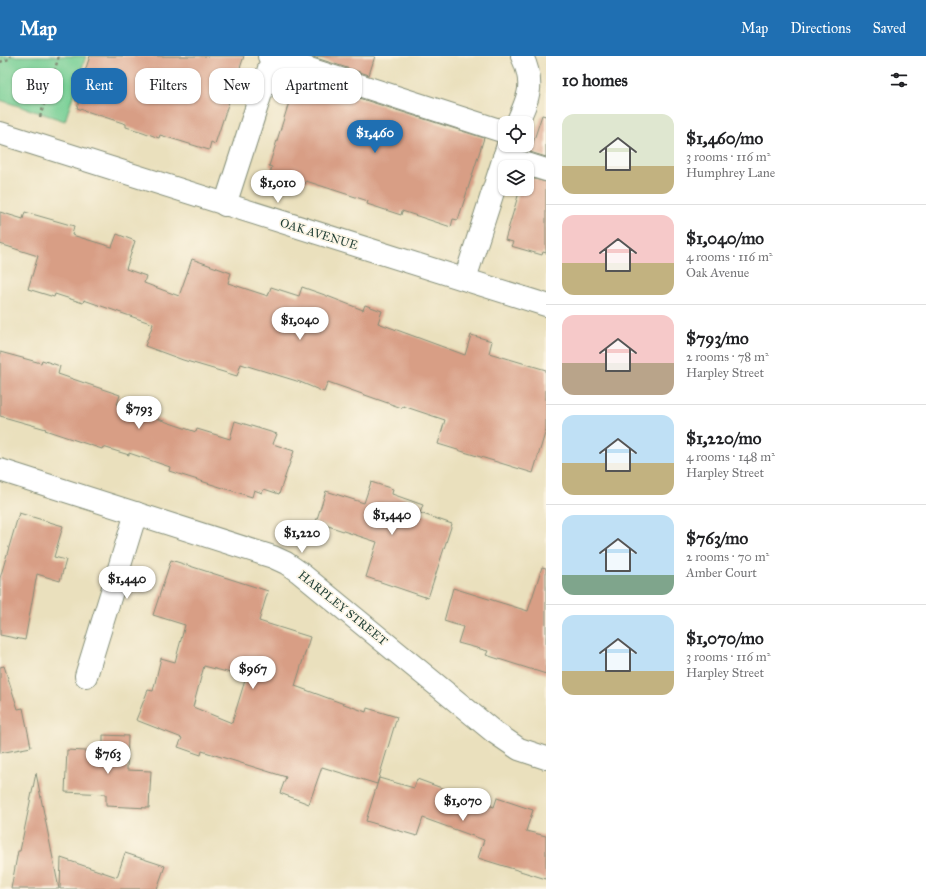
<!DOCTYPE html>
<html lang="en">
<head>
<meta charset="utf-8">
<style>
	body { margin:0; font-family:"IM FELL Great Primer",serif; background:#f2f2f2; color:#202124; height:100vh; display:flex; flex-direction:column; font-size:15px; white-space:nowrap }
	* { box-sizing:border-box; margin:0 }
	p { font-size:13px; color:#757577 }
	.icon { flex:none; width:22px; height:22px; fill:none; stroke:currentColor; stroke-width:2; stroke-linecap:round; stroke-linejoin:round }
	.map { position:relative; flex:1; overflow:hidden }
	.sheet { display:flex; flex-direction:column; background:#fff; width:380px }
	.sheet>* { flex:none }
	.banner { position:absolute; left:12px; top:12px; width:380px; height:36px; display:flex; gap:8px }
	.fabs { position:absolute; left:498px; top:60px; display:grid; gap:8px }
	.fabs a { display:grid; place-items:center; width:36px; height:36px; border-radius:8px; background:#fff; box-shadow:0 1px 3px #0004; font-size:20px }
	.price { position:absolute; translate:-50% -34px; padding:0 9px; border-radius:14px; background:#fff; color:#222; font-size:13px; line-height:26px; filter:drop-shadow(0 1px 2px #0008) }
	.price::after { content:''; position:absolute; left:50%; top:24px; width:12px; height:9px; margin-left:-6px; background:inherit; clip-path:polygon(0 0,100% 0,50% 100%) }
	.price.on { background:#1f6fb2; color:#fff }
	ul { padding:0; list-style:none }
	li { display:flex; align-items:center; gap:12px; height:100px; padding:0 16px }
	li+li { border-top:1px solid #e0e0e0 }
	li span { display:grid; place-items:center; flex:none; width:112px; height:80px; border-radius:12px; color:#555 }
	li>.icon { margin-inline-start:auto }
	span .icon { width:48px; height:48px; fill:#fffc; stroke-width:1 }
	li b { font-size:17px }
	h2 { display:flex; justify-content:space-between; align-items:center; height:48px; padding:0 16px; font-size:17px }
	.tag { padding:0 14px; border-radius:12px; background:#fff; box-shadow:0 1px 3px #0004; font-size:14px; line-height:36px }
	.tag.on { background:#1f6fb2; color:#fff }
	header { display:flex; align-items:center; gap:24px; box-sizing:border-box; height:56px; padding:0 20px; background:#1f6fb2; color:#fff }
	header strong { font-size:19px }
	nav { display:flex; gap:22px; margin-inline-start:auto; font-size:14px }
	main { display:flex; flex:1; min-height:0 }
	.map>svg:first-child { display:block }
	.green { fill:#77cf95; stroke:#4b8664 }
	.building { fill:#d89e85; fill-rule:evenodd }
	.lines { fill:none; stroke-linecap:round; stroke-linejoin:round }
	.street-casing { stroke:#848e78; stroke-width:24 }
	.path { stroke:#848e78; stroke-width:2.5; stroke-dasharray:3 3; stroke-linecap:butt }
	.street { stroke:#fff; stroke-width:22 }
	.labels { text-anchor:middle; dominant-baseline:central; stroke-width:3.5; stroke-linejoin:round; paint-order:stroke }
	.street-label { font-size:12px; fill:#1f3d34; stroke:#fcf5e5 }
</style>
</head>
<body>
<header>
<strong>Map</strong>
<nav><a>Map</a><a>Directions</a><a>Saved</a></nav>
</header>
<main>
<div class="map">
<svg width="546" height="833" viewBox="0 0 546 833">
	<rect width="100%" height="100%" fill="#fcf5e5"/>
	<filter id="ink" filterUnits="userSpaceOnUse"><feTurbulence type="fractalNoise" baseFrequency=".025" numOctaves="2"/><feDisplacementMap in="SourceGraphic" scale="8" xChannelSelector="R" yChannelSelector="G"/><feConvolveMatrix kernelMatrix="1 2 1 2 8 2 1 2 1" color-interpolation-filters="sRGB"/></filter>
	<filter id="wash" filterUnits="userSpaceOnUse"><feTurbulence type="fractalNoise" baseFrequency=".012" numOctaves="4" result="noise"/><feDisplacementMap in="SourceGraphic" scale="16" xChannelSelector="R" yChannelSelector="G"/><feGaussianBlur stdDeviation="0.9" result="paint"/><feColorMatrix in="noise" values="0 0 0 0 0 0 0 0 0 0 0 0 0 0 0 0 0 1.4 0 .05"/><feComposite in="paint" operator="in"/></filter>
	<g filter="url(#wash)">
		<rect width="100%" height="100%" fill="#eae0bd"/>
		<polygon class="green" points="0,0 86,0 65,65 0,44"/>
		<g id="blocks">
			<g class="building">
				<polygon points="90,0 244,0 215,88 211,86 209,94 160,79 159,82 143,76 126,71 126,68 77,52 79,46 75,45"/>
				<polygon points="310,0 375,0 369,19"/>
				<polygon points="296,22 484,82 458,164 453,163 451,171 402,155 401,159 367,148 368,145 306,125 305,128 270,117 272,111 269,110 291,40 290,40"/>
				<polygon points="542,59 546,60 546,101 530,96"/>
				<polygon points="527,121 546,126 546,197 543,196 542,199 511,190 513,186 505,184 520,133 527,133"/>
				<polygon points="0,156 23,163 25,156 74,170 72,179 112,191 117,178 135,185 126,213 146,220 144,227 179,240 192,203 231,217 228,227 268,240 271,231 299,240 302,231 322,238 363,254 365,249 382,255 378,267 465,299 471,279 492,285 489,297 546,314 546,374 533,417 438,388 445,364 403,350 402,352 328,326 324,336 300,326 241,308 237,320 183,304 145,290 153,268 84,244 83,247 55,238 54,241 28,233 38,200 0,188"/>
				<polygon points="0,296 41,307 42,304 60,310 58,318 120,339 117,349 196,376 197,373 230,383 235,365 277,378 273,388 294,395 279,438 264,433 262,437 254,434 252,441 169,415 170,411 129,397 129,399 103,391 102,393 45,374 46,373 0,360"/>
				<polygon points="371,426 393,433 392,438 423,449 420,457 452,468 428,542 366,521 377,486 316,466 326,435 364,447"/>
				<polygon points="19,457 63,470 54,501 66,504 60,525 37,518 25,584 0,579 0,522"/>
				<path d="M171,504L268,535L259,565L310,581L295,630L366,656L367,652L397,661L377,728L322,711L309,748L280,737L286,721L202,695L201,699L178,691L182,682L136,664L148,634L153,635L161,602L175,606L185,569L153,559ZM204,610L246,621L232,667L193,651Z"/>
				<polygon points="542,511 546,512 546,618 486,599 488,595 458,587 463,571 444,565 453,532 528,555"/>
				<polygon points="4,610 18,653 23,652 31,691 0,697 0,611"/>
				<polygon points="103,679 128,680 127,714 151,715 149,752 106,750 106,738 65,736 67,694 103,696"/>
				<polygon points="36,717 59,833 11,833 18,795 20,795"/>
				<polygon points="379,722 414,732 417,723 494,751 497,742 533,754 526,775 546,780 546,823 478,802 484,784 423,762 417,780 366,765"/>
				<polygon points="125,797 165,810 157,833 60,833 61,802 117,821"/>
			</g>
		</g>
	</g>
	<g filter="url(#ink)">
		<use href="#blocks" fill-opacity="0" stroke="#848e78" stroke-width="1"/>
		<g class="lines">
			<g class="street-casing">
				<g id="street">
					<polyline points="269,0 505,76"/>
					<path d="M517,67C529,41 535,28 522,0"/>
					<polyline points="0,77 546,249"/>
					<polyline points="504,101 546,114"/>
					<polyline points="225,149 273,0"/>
					<polyline points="465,223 508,89"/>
					<polyline points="0,414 273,501 286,507 299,516 494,676 519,693 546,702"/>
					<polyline points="86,620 136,457"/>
				</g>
			</g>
			<g class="path">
				<polyline points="0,6 9,3 11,0"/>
				<polyline points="40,61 59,0"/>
			</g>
			<use href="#street" class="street"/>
		</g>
	</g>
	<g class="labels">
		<g class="street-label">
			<text transform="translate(319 178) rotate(17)">OAK AVENUE</text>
			<text transform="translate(343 552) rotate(39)">HARPLEY STREET</text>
		</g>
	</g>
</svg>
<div class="fabs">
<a><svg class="icon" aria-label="locate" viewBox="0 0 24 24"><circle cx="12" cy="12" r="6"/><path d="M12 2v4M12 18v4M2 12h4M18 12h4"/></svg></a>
<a><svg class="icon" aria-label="layers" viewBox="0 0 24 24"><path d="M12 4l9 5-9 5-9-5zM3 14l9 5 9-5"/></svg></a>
</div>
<b class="price on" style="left:375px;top:98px">$1,460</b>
<b class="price" style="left:278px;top:148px">$1,010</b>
<b class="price" style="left:300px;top:285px">$1,040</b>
<b class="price" style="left:139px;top:374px">$793</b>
<b class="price" style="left:392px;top:480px">$1,440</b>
<b class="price" style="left:302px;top:498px">$1,220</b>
<b class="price" style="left:127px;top:544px">$1,440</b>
<b class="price" style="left:253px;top:634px">$967</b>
<b class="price" style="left:108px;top:719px">$763</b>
<b class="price" style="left:463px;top:766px">$1,070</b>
<div class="banner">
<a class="tag">Buy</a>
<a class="tag on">Rent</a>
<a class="tag">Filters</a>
<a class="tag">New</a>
<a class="tag">Apartment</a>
</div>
</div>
<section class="sheet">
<h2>10 homes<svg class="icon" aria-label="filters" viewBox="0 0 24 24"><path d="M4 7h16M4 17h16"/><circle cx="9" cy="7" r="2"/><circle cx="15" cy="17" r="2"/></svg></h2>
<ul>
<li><span style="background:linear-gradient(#dfe7d0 65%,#c2b280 0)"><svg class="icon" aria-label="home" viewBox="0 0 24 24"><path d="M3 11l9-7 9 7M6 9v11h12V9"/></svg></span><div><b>$1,460/mo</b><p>3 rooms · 116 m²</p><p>Humphrey Lane</p></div></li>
<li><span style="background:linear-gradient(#f6c9c9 60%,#c2b280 0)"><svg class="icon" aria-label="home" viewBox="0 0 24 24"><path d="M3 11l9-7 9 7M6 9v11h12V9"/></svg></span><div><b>$1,040/mo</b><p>4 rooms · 116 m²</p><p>Oak Avenue</p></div></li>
<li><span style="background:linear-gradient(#f6c9c9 60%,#b9a48a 0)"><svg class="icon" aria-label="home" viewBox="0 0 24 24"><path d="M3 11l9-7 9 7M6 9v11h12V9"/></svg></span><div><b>$793/mo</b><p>2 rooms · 78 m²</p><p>Harpley Street</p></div></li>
<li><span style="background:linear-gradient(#bfe0f5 60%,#c2b280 0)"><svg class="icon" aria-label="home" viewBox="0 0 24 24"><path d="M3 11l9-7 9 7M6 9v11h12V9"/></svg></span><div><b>$1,220/mo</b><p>4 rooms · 148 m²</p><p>Harpley Street</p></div></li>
<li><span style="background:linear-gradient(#bfe0f5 75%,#7fa58c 0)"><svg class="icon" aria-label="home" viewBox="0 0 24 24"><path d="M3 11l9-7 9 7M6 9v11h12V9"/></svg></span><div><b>$763/mo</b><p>2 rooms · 70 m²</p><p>Amber Court</p></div></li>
<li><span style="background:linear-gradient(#bfe0f5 70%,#c2b280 0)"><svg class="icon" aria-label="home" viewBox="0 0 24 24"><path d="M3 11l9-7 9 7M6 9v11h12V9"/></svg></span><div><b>$1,070/mo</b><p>3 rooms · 116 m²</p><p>Harpley Street</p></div></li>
</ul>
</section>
</main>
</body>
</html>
